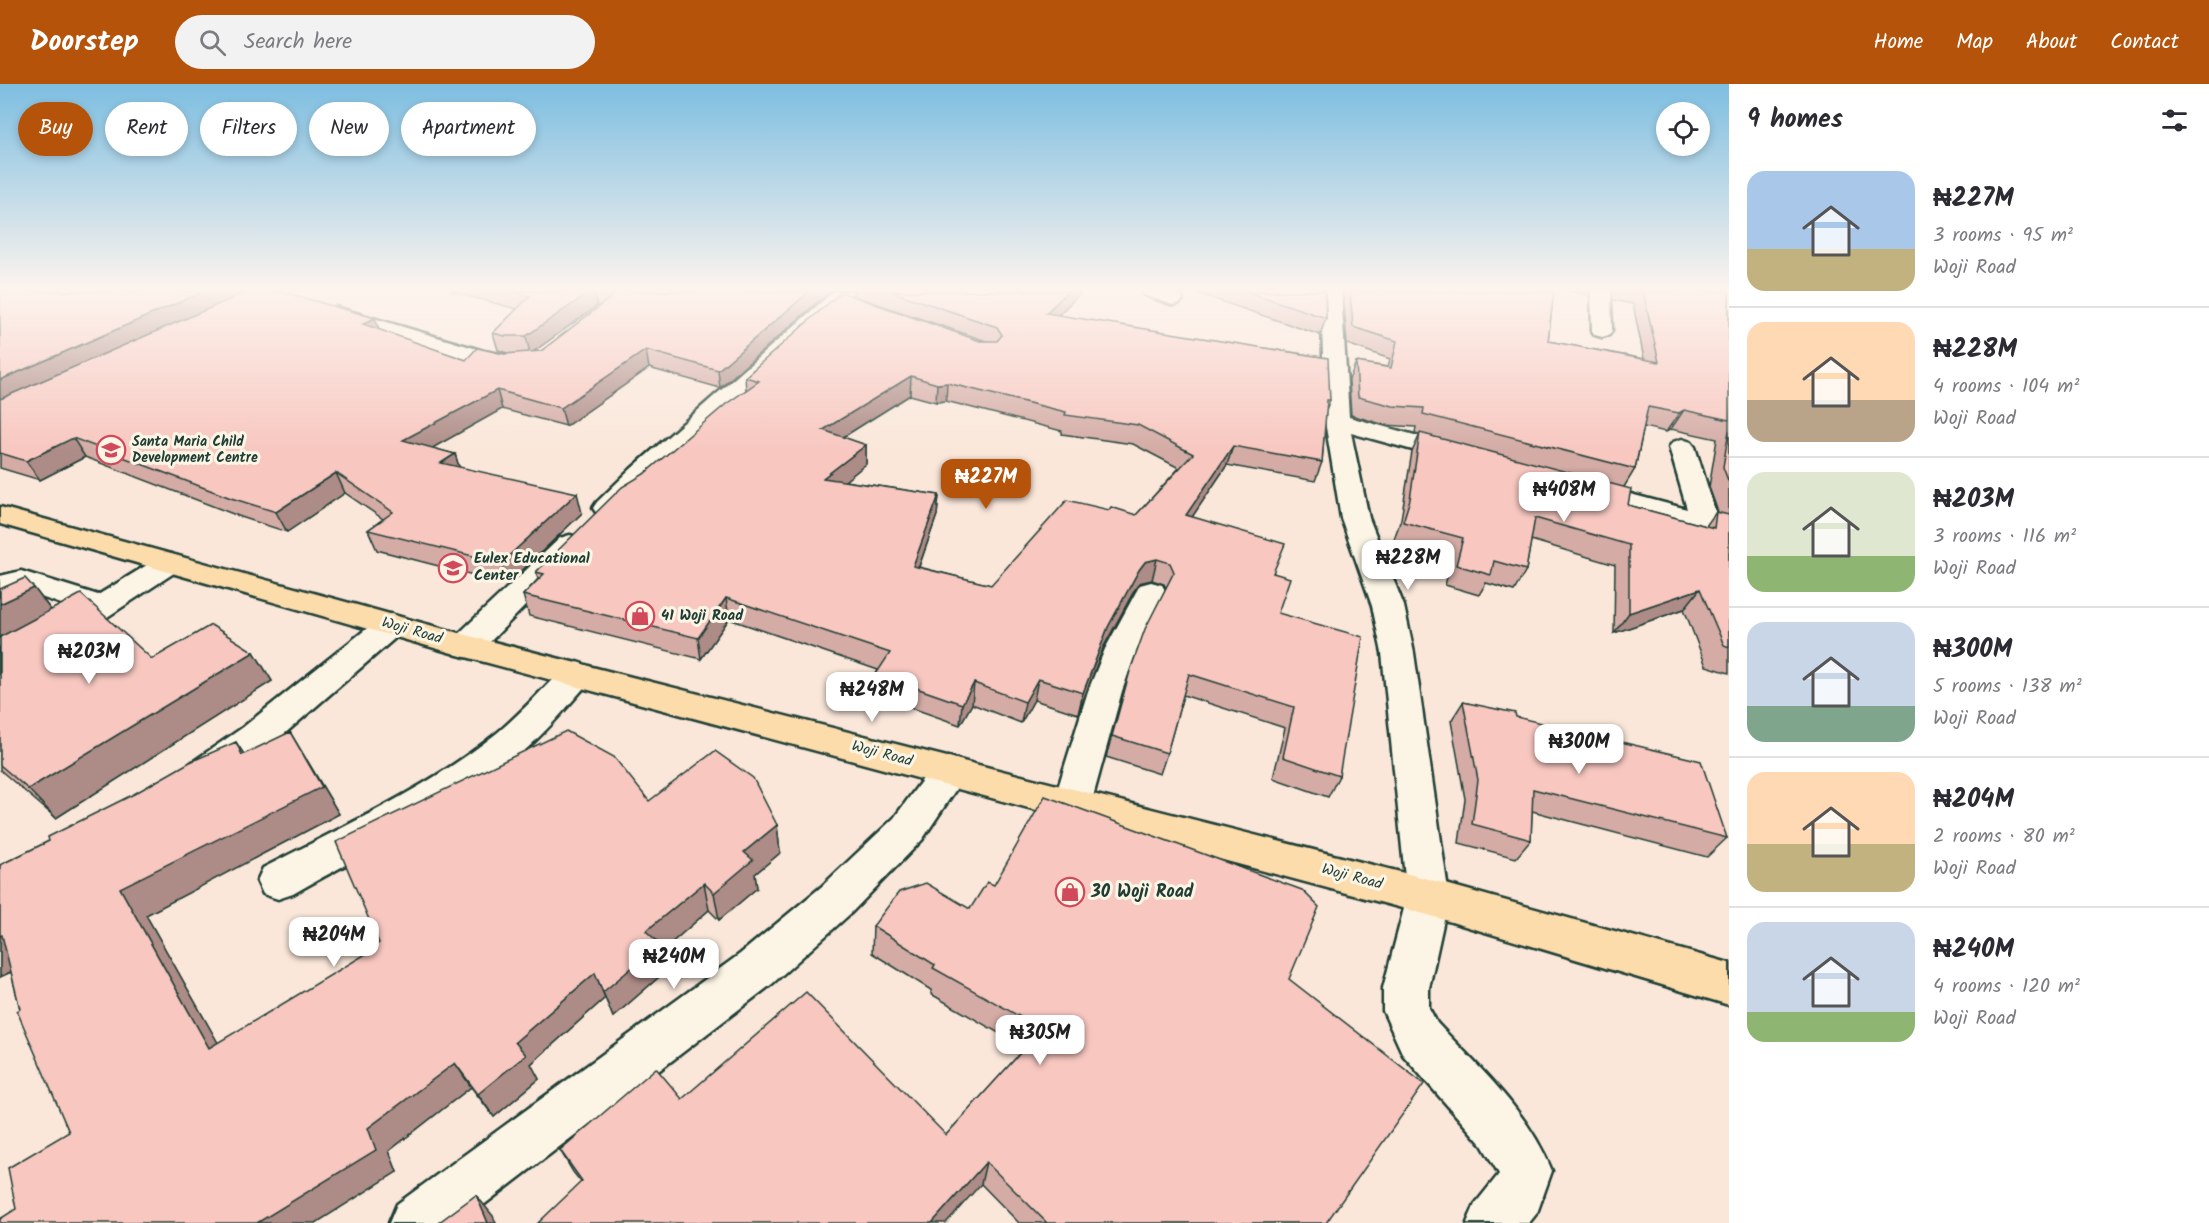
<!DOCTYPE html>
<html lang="en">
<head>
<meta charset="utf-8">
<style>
	body { margin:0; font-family:Kalam,sans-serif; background:#f2f2f3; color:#2b2b33; height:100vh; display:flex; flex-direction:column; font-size:22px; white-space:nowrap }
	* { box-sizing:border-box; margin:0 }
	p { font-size:20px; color:#7c7c81 }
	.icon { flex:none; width:33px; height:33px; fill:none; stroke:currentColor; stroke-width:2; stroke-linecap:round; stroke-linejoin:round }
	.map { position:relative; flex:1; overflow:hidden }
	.sheet { display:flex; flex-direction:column; background:#fff; width:480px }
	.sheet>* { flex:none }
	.top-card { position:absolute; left:18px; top:18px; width:570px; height:54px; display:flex; gap:12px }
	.controls { position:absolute; left:1656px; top:18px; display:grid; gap:12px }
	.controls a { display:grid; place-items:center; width:54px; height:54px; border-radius:50%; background:#fff; box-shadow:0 3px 9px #0003; font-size:30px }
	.price { position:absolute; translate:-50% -51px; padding:0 14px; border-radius:12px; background:#fff; color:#222; font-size:20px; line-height:39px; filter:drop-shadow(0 2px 3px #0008) }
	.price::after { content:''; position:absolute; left:50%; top:36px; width:18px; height:14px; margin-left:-9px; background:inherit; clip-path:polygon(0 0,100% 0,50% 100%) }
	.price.selected { background:#b45309; color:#fff }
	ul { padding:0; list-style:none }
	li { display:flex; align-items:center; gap:18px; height:150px; padding:0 18px }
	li+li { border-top:2px solid #e1e1e2 }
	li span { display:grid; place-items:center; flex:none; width:168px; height:120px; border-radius:18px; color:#555 }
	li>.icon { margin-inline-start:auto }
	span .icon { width:72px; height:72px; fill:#fffc; stroke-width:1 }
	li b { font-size:26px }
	h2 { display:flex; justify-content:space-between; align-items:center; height:72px; padding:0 18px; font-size:26px }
	.chip { padding:0 21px; border-radius:27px; background:#fff; box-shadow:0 3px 9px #0003; font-size:21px; line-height:54px }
	.chip.selected { background:#b45309; color:#fff }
	header { display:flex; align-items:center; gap:36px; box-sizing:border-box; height:84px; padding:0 30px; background:#b45309; color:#fff }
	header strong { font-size:28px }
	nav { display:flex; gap:33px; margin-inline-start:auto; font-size:21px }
	.search { width:420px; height:54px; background:#f2f2f3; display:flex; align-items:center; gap:15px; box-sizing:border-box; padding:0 21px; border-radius:33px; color:#7c7c81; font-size:22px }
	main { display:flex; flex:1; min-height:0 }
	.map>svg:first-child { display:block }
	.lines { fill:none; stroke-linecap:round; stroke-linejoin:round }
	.minor-casing { stroke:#1f3d34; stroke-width:5 }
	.major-casing { stroke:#1f3d34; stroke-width:5 }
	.minor { fill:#fcf5e5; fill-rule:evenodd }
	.major { fill:#fddcac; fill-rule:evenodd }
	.wall { fill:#d4aba5; stroke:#1f3d34; stroke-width:1.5; fill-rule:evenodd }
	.shaded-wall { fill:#ad8b86; stroke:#1f3d34; stroke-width:1.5 }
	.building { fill:#f7c7c0; stroke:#1f3d34; stroke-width:1.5; fill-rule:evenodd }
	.labels { text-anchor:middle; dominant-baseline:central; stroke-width:6; stroke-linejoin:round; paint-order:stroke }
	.far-poi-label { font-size:14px; font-weight:bold; fill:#1f3d34; stroke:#fcf5e5; text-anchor:start }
	.poi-label { font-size:15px; font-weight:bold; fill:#1f3d34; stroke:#fcf5e5; text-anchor:start }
	.street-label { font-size:15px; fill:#1f3d34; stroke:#fcf5e5 }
	.near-poi-label { font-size:18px; font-weight:bold; fill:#1f3d34; stroke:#fcf5e5; text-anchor:start }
</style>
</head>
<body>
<header>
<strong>Doorstep</strong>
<div class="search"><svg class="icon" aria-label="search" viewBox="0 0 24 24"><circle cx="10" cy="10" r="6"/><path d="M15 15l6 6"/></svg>Search here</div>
<nav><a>Home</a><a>Map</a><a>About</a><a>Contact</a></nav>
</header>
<main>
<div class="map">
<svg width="1729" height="1139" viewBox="0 0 1729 1139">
	<rect width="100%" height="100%" fill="#fae7da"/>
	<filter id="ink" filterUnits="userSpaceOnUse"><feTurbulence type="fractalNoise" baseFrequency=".0167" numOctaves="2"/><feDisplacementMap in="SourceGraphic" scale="12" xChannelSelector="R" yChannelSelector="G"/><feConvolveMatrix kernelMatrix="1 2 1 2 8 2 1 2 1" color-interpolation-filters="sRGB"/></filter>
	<g filter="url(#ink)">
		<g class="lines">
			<g class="minor-casing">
				<g id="minor">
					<path d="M834,207H855L649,397C634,412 621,436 597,430L593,424L597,418L631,385Z"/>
					<path d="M1142,207C1155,207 1174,203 1183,215L1180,219L1173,221L1144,211Z"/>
					<path d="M1321,207H1341L1349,333L1469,366L1473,371L1469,376L1460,379L1351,349L1369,434L1404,522L1414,569L1449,813L1429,904V924L1437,939C1480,985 1528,1027 1552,1087L1537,1129L1529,1139H1467L1475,1120L1499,1090L1482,1061L1403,971L1383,927V904L1407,813L1382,569L1372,522L1341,434L1325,337Z"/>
					<polygon points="1591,207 1611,207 1612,247 1609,251 1602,253 1595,251 1592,247"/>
					<path d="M336,223L484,267L522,274L525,279L522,284C492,291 365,244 329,233L326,229L329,225Z"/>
					<polygon points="1682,355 1691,358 1695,363 1717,433 1729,436 1729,453 1576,412 1572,406 1576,400 1585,398 1687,425 1669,363 1673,358"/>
					<polygon points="570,451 580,454 584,460 580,466 478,570 466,573 454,570 450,562 454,554 560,454"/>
					<polygon points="170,470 180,473 185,479 180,485 92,543 12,586 0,589 0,564 76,525 20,506 0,512 0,492 21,487 98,511 160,473"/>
					<polygon points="1151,498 1162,501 1166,508 1137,565 1122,607 1091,720 1086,731 1072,735 1058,731 1053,720 1088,607 1105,565 1136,508 1140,501"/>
					<polygon points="391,530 402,534 407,541 402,548 268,664 217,699 204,704 191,699 185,689 191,679 242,644 380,534"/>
					<path d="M577,578L589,582L594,590L589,598C568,622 547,647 523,668C455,727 370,766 293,810L278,815L263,810L257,797L263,784C342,743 427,705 497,649C521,629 543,605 565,582Z"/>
					<polygon points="949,673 962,677 968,687 922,756 851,829 772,900 460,1139 389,1139 397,1120 740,870 821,803 894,734 936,677"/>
				</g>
			</g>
			<g class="major-casing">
				<polygon id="major" points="0,423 466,551 1428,795 1729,879 1729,921 1428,831 466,573 0,440"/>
			</g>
			<use href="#minor" class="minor"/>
			<use href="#major" class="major"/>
		</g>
		<g class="wall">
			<path d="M0,207L379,246L466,276L510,270L498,266L493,249L517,225L449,207H830L720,304L649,284L566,342L502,325L432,364L455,370L459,383L582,429L508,500L377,466L368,446L383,435L345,409L287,448L241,433L85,373L40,396L0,384ZM597,222H600L541,267L533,268Z"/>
			<path d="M854,207H1082L1058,231L1330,316L1326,326L1322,378L1315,397L1227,381L1192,433L1274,489L1278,529L1339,692L1328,713L1273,694L1285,644L1183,611L1167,669L1160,690L1106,673L1130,587L1166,504L1164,500L1152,496L1139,499L1134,507L1103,564L1078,630L1034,616L1021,639L972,620L960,641L875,611L876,590L878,586L729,535L701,575L529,532L523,511L538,495L536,488L644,390L746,306L745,293L980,257H986L854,212ZM910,311L936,318L946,317L1062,347V350L1133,360L1179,384L1136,431L1109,426L991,501L919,483L937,431L939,411L845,397L866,380V361L843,353Z"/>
			<polygon points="1191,207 1325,207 1326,234 1320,251"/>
			<path d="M1343,207H1554L1548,257L1644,275L1633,220L1613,216L1612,207H1729V589L1706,582L1684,525L1614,549L1615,481L1531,456L1526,486L1514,507L1486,499L1479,511L1445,501L1452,475L1393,458L1401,435L1412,368L1420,350L1415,349L1416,343L1385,341L1351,331L1349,296L1356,278L1388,283L1390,275L1347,260ZM1644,343L1666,348L1671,345L1717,355L1709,403L1718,428H1716L1706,442L1628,421L1624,403L1635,385Z"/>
			<polygon points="1568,207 1591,207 1589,211"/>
			<polygon points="34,504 51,526 152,575 254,568 272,597 56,734 0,686 0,505"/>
			<polygon points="1463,618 1516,633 1727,754 1707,773 1532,727 1531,756 1516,774 1459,759 1465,715 1451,637"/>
			<polygon points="236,658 244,670 307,676 339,730 146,831 218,959 649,717 777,741 780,769 755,790 757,804 719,836 709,826 662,867 667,886 613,933 605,914 531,980 539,995 494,1033 471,1003 389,1067 397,1088 16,1125 69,1048 20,925 11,888 0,893 0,781 49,757"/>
			<polygon points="994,801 1289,895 1326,1139 1019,1139 981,1100 581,1098 573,1088 560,1066 682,1015 946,1051 1025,964 931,910 931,906 872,869 873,842 970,825"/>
		</g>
		<g class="shaded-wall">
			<polygon points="205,207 251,207 0,320 0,296"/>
			<polygon points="591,207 594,207 597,222 530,270 526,252"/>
			<polygon points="810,207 830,207 720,304 718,286"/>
			<polygon points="1068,207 1082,207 1043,247 1046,229"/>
			<polygon points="375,234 381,252 363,240"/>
			<polygon points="646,266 649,284 566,342 561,324"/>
			<polygon points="911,292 910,311 824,365 823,346"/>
			<polygon points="947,299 946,317 936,318 937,300"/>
			<polygon points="497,306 502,325 411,376 403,356"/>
			<polygon points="1684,326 1671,345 1666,348 1679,329"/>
			<polygon points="73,354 85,373 40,396 26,377"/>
			<polygon points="866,361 866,380 824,414 823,394"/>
			<polygon points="1233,362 1227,381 1180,451 1186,431"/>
			<polygon points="455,370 461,389 441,379"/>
			<polygon points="336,389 345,409 287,448 276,428"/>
			<polygon points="577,409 582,429 508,500 501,479"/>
			<polygon points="939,411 937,431 912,502 913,482"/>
			<polygon points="1157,475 1152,496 1139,499 1134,507 1103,564 1078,630 1083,609 1108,543 1139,486 1145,478"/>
			<polygon points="34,504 56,533 0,561 0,520"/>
			<polygon points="1700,505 1684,525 1614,549 1629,529"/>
			<polygon points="726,514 729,535 701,575 698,554"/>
			<polygon points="254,568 272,597 56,734 28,705"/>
			<polygon points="1038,595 1034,616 1021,639 1025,618"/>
			<polygon points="974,599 972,620 960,641 962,620"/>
			<polygon points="290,648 339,730 146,831 235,989 209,964 120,804"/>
			<polygon points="777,741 780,769 755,790 757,804 719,836 714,809 744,768"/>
			<polygon points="704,799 709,826 662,867 667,886 613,933 603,908 646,847"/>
			<polygon points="2,851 33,877 0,893 0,852"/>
			<polygon points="595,889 605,914 531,980 539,995 494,1033 478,1010 515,958"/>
			<polygon points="455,979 471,1003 389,1067 397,1088 316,1139 257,1139 368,1044"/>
			<polygon points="986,1078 981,1100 946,1139 932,1139"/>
			<polygon points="476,1111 493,1132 496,1139 488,1139"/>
		</g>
		<g class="building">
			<polygon points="0,207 205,207 0,296"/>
			<polygon points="249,207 280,207 375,234 363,240 466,276 477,264 504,270 541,267 614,211 611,207 810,207 718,286 646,266 561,324 497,306 403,356 455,370 441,379 577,409 501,479 368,446 393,428 336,389 276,428 231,414 73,354 26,377 0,369 0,315"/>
			<polygon points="511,207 591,207 526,252 505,252 493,249 530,212"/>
			<path d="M890,207H1068L1046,229L1328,274L1330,316H1327L1322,378L1233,362L1186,431L1285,460L1273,489L1290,494L1278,529L1363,553L1339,692L1283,673L1294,623L1189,590L1167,669L1112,652L1130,587L1145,545L1174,488L1170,479L1157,475L1145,478L1139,486L1108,543L1083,609L1038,595L1025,618L974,599L962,620L876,590L890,569L726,514L698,554L523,511L544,490L536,488L622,403L644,390L726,320L759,297L745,293L841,208L980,257H997L1002,251L997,243ZM911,292L937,300L947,299L1066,328L1065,331L1138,341L1193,370L1136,431L1111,423L1109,426L1067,416L991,501L913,482L939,411L823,394L866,361L823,346Z"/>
			<polygon points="1245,207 1325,207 1326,234"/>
			<polygon points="1350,207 1554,207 1548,257 1659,278 1643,207 1729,207 1729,336 1684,326 1679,329 1648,323 1635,385 1423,330 1424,324 1393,322 1358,313 1356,278 1391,284 1397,257 1353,243"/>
			<polygon points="1729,346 1729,399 1723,383"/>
			<polygon points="1420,349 1631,405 1628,421 1714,444 1716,428 1729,431 1729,563 1724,561 1700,505 1629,529 1629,461 1535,434 1526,486 1494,477 1491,491 1456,481 1463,454 1403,438 1410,415"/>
			<polygon points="25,494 34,504 0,520 0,505"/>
			<polygon points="81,510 152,575 211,541 254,568 28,705 0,681 0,553"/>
			<polygon points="1463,618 1515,629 1516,633 1701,677 1727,754 1533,705 1531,756 1472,740 1478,696"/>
			<polygon points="566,647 614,673 649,717 715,667 753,694 777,741 744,768 753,776 714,809 704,799 646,847 660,860 603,908 595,889 515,958 526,971 478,1010 455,979 368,1044 376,1066 257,1139 0,1139 0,1135 16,1125 8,1084 69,1048 17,927 20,925 2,851 0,852 0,781 49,757 48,753 134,710 190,678 236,658 242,671 290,648 322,703 120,804 209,964 371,867 370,865 379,859 336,758"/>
			<polygon points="1045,712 1302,806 1319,823 1289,895 1424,1000 1326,1139 1047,1139 986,1078 932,1139 538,1139 582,1097 560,1066 656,984 682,1015 806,908 946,1051 1042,945 933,884 935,881 873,842 899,808 926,799 970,825 987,798 994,801"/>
			<polygon points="476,1111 488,1139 438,1139"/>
		</g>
	</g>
	<linearGradient id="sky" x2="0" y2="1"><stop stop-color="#7dbee1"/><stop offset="0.56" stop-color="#fdf4ee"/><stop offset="1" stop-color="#fdf4ee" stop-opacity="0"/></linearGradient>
	<rect width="1729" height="367" fill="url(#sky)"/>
	<defs>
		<g id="school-ring" transform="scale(1.5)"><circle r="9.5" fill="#fcf5e5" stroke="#d1495b" stroke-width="1.5"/><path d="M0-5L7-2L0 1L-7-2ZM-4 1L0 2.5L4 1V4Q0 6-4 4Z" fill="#d1495b"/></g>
		<g id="shop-ring" transform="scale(1.5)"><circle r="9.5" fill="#fcf5e5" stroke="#d1495b" stroke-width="1.5"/><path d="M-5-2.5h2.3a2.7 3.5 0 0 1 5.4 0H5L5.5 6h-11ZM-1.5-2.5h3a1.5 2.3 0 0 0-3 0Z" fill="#d1495b"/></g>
	</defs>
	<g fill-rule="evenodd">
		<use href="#school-ring" x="111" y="366"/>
		<use href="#school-ring" x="453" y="484"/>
		<use href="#shop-ring" x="640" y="532"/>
		<use href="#shop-ring" x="1070" y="808"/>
	</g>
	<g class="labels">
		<g class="far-poi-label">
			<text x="132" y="358">Santa Maria Child<tspan x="132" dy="16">Development Centre</tspan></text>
		</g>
		<g class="poi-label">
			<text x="474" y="475">Eulex Educational<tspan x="474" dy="17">Center</tspan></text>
			<text x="661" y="532">41 Woji Road</text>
		</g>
		<g class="street-label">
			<text transform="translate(412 547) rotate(16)">Woji Road</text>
			<text transform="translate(882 670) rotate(15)">Woji Road</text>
			<text transform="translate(1352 793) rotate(15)">Woji Road</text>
		</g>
		<g class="near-poi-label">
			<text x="1091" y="808">30 Woji Road</text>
		</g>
	</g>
</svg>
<div class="controls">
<a><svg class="icon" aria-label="locate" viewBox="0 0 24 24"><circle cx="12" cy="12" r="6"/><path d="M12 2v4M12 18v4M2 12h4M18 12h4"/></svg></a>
</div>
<b class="price selected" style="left:986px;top:426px">₦227M</b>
<b class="price" style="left:1564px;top:439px">₦408M</b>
<b class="price" style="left:1408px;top:507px">₦228M</b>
<b class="price" style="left:89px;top:601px">₦203M</b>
<b class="price" style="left:872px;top:639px">₦248M</b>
<b class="price" style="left:1579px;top:691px">₦300M</b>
<b class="price" style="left:334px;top:884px">₦204M</b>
<b class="price" style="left:674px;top:906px">₦240M</b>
<b class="price" style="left:1040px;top:982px">₦305M</b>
<div class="top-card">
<a class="chip selected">Buy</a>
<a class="chip">Rent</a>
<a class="chip">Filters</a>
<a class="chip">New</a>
<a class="chip">Apartment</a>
</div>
</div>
<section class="sheet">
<h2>9 homes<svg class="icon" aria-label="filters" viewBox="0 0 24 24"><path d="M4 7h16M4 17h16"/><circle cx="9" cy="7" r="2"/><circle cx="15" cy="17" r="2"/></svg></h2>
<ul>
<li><span style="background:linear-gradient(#a9c7e8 65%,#c2b280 0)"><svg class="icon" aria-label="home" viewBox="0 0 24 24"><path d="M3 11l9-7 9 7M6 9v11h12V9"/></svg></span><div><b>₦227M</b><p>3 rooms · 95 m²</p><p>Woji Road</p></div></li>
<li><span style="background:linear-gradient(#ffd9b3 65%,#b9a48a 0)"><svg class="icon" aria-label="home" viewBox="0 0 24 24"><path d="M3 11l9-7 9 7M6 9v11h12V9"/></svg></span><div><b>₦228M</b><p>4 rooms · 104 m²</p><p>Woji Road</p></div></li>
<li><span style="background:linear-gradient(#dfe7d0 70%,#8fb573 0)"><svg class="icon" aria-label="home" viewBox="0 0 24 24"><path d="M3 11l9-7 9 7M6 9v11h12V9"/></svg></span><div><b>₦203M</b><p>3 rooms · 116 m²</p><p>Woji Road</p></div></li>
<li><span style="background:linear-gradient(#c9d6e8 70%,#7fa58c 0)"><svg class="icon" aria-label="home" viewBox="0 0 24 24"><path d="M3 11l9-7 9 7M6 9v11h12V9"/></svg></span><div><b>₦300M</b><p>5 rooms · 138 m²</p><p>Woji Road</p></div></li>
<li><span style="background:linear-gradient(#ffd9b3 60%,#c2b280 0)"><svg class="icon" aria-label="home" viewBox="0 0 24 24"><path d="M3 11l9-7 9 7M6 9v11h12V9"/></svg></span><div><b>₦204M</b><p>2 rooms · 80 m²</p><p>Woji Road</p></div></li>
<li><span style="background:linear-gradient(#c9d6e8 75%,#8fb573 0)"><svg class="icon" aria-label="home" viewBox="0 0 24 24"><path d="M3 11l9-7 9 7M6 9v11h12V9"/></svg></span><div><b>₦240M</b><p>4 rooms · 120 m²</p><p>Woji Road</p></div></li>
</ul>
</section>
</main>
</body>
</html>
